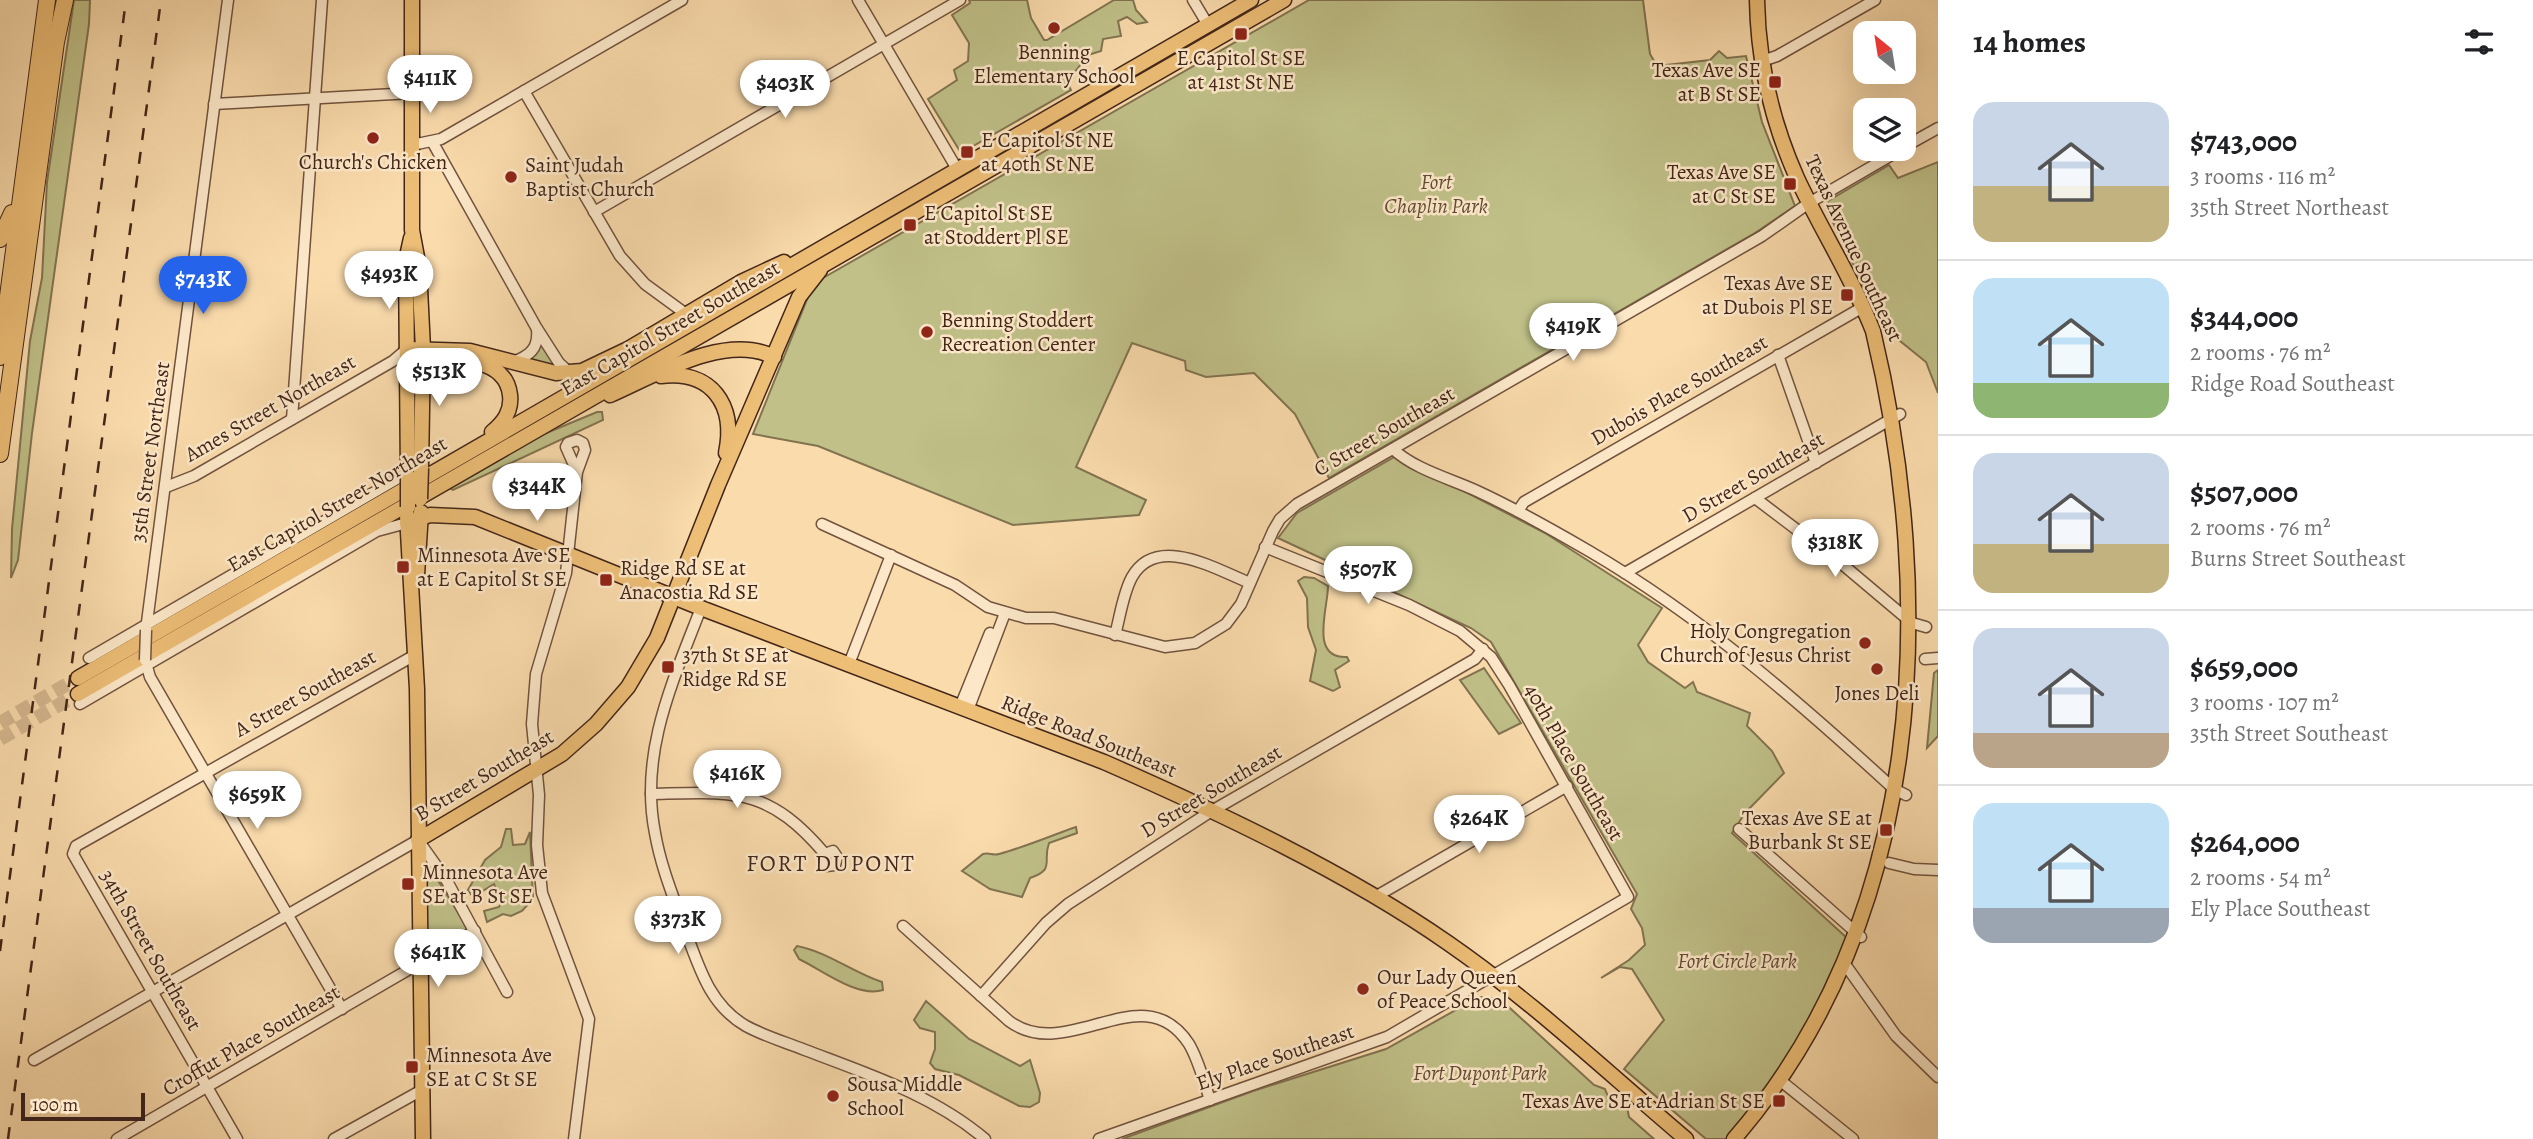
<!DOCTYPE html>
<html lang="en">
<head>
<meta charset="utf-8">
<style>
	body { margin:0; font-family:Alegreya,serif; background:#f2f2f2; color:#202124; height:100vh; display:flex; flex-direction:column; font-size:26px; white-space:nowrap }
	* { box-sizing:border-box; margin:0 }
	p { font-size:23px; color:#757577 }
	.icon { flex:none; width:38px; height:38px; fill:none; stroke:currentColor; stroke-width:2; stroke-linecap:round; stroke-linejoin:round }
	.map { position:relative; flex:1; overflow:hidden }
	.sheet { display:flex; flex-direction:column; background:#fff; width:595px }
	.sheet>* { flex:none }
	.needle { width:46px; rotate:330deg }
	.controls { position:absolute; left:1853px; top:21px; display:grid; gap:14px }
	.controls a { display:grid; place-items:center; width:63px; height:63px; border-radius:14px; background:#fff; box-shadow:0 7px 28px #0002; font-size:35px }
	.scale { position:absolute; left:21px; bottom:18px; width:124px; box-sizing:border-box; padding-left:7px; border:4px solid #432619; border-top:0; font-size:19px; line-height:24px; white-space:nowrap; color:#432619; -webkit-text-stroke:5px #fce8c9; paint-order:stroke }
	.price { position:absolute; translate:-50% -60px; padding:0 16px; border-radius:24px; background:#fff; color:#222; font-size:23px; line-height:46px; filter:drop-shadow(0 2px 4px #0008) }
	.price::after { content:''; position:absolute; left:50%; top:42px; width:21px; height:16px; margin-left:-10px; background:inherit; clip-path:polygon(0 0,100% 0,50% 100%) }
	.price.current { background:#2563eb; color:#fff }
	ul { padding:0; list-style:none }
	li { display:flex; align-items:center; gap:21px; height:175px; padding:0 35px }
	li+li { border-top:2px solid #e0e0e0 }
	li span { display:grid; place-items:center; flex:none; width:196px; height:140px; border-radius:21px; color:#555 }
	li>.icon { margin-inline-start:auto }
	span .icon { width:84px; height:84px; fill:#fffc; stroke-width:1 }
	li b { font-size:30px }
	h2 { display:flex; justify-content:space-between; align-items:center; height:84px; padding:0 35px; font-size:30px }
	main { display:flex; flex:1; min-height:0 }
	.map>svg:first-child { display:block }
	.green { fill:#c0c088; stroke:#827350; stroke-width:2 }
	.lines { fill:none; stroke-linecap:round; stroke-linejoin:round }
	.major-tunnel { stroke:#d5b78f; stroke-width:14; stroke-dasharray:14 7; stroke-linecap:butt }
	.minor-casing { stroke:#71533e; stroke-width:13 }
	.major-casing { stroke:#432619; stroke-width:17 }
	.highway-casing { stroke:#432619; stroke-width:18 }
	.minor { stroke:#fce8c9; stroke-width:10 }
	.major { stroke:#edbe76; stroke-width:14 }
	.highway { stroke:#edbe76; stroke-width:16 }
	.rail { stroke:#432619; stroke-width:2.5; stroke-dasharray:12 12; stroke-linecap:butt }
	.minor-bridge-casing { stroke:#71533e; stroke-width:13; stroke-linecap:butt }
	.major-bridge-casing { stroke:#432619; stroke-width:17; stroke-linecap:butt }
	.minor-bridge { stroke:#fce8c9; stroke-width:10 }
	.major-bridge { stroke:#edbe76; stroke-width:14 }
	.poi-dot { fill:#8f2418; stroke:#fce8c9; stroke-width:2.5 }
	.labels { text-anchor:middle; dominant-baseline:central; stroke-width:5; stroke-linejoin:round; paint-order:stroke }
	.poi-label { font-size:21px; fill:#432619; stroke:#fce8c9; text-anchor:start }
	.park-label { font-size:21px; font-style:italic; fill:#624c35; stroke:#fce8c9 }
	.street-label { font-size:21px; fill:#432619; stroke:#fce8c9 }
	.neighbourhood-label { font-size:23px; letter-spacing:2px; fill:#432619; stroke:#fce8c9 }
</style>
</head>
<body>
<main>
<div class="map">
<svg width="1938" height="1139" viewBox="0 0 1938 1139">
	<rect width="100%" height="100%" fill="#fadbac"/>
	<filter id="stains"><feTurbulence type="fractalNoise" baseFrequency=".00286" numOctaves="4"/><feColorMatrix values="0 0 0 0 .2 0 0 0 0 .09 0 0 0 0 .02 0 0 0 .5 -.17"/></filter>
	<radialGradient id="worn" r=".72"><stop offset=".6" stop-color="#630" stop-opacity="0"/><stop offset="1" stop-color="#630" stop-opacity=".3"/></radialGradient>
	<g class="green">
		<polygon points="74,0 90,0 89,24 32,433 18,560 11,578 12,529 30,341 42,278 47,182"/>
		<polygon points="969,0 1027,0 1031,18 1044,40 1047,40 1114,0 1133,0 1136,10 1147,22 1137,24 1127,17 1118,21 1121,36 1103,39 1101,51 1088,55 1067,82 1071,90 961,153 928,99 957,80 954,70 968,61 969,43 952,15 970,3"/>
		<polygon points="1309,0 1643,0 1650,54 1657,66 1710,60 1719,51 1727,58 1746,56 1762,122 1795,206 1755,233 1329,478 1295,414 1254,373 1206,377 1186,370 1185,361 1132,343 1076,467 1146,500 1139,515 1013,525 818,446 753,434 808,297 823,278"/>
		<polygon points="1938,162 1938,393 1926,362 1884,328 1826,208 1828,201 1889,165 1898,178"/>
		<polygon points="541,340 556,362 555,367 529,361 538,351"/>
		<polygon points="597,412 602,412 603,420 453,490 447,487 544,434"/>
		<polygon points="1396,456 1545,533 1662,608 1638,645 1648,662 1685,688 1693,682 1697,692 1750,713 1747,726 1772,751 1784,773 1745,813 1732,833 1847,938 1797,1047 1728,1139 1706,1139 1624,1069 1664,1020 1632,969 1620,967 1601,978 1629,960 1645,945 1642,928 1631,909 1637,894 1491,642 1471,628 1278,538 1297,513"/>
		<path d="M1304,577L1314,578L1328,586C1328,609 1309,659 1347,657L1349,661L1335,670L1340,687L1333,691L1310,681L1316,650L1308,627L1307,598L1298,581Z"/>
		<polygon points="1484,668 1521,723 1499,734 1460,680"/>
		<polygon points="1938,670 1938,736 1927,748 1934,673"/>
		<path d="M1076,827L1077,833L1049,843C1042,862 1056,869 1030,878L1022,897L990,889L962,871L983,854C989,852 993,856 999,854C1025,847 1050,836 1076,827Z"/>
		<polygon points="506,829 511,829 513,845 525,844 530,832 533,899 522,911 511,916 503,914 487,922 484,911 499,907 501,902 494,884 473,897 468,890 485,860 501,847"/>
		<polygon points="430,868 468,928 435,949 427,945 426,871"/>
		<path d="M797,946C828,952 852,972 882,982L883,990C857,998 822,970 799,959L794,950Z"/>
		<path d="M1479,997L1500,999L1594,1085L1605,1089C1610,1104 1616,1100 1627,1107L1629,1117L1654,1139H1122L1253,1091L1386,1049Z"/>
		<polygon points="926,1001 969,1039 1020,1066 1030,1060 1040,1093 1039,1102 1030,1107 1019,1106 959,1075 935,1069 930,1063 935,1049 935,1032 920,1028 914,1020"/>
	</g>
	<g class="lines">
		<g class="major-tunnel">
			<polyline points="0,723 78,678"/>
			<polyline points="0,739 78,694"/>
		</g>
		<g class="minor-casing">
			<g id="minor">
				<polyline points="858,0 957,169"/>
				<polyline points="1193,0 1208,25"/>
				<polyline points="1762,61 1777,56 1875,0"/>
				<polyline points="524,91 620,256 645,284 686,314"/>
				<polyline points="214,104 412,93"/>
				<polyline points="433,143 536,327 559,363 570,373"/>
				<polyline points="412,145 441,139 682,0"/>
				<polyline points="1904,147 1938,128"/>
				<polyline points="594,212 960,0"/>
				<polyline points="1778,355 1816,463"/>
				<path d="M513,362C529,356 539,349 537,329"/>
				<polyline points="292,419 322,0"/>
				<path d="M1393,449C1414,469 1451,479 1477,491C1516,509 1553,530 1589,551C1702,617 1798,701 1894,789L1906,795"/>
				<polyline points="166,487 194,476 393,361 407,349"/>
				<polyline points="1755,498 1842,564 1912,623 1926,627"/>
				<polyline points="1518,511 1524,502 1863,307"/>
				<polyline points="822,524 955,585 988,607 1026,618 1054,618 1165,647 1195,643 1226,624 1241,604 1273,531 1280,519 1297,504 1762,236 1809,203 1902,149"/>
				<polyline points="1625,573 1900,414"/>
				<path d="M701,608C673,681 639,753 655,833C661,868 675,901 687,935C700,970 711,1006 746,1026C764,1036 785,1042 805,1050C868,1074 933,1095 985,1139"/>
				<polyline points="146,630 228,0"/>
				<path d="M1115,635C1120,617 1123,593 1132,577C1157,533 1217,570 1250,583"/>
				<polyline points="89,658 409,472"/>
				<polyline points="1925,659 1938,658"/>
				<polyline points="145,660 150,677 342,1009"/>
				<polyline points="849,664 891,555"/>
				<polyline points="80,704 377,531 407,523"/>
				<polyline points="960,707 990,633"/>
				<polyline points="968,710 1005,613"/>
				<path d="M651,794C734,792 767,786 825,854L833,851L837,857L835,865L826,866L823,863L825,854"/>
				<polyline points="1739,829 1861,937"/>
				<polyline points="1889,863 1914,869 1938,870"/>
				<polyline points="1375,897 1567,786"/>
				<path d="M903,926L1009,1021C1068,1065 1143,973 1189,1044C1199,1061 1204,1082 1210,1100"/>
				<polyline points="1847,967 1896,1036 1938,1077"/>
				<polyline points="981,996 1046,923 1068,904 1210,812 1475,659 1483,649"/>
				<polyline points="34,1060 418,840 447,881 507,992"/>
				<polyline points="1781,1081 1853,1139"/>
				<polyline points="117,1139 475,931"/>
				<polyline points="237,1139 73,854 76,846 415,655"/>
				<polyline points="334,1139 422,1090"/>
				<polyline points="574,1139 589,1019 542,893 537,845 539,795 532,724 536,674 566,573 577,472 585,450 583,443 577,440 568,443 566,447 577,472"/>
				<polyline points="1099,1139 1387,1037 1628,897 1509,685 1491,657 1460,631 1409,605 1265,547"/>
			</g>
		</g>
		<g class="major-casing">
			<g id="major">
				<polyline points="412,0 412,230 419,268 423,349 421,468"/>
				<polyline points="407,349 470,351 556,373 582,371 628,349 741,282 784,262"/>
				<path d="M412,361C442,361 505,351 510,395C512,411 504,422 492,432"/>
				<path d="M661,376C712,370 736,405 726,453"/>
				<path d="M610,395C654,376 725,332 774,357"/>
				<polyline points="408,476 406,261 411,238"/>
				<polyline points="407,515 417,689 423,1139"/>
				<path d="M407,523L430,515L475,517L701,608L1104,762C1218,812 1346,872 1448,943C1532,1001 1608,1073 1686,1139"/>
				<polyline points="417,575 421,512"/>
				<polyline points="78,678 1251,0"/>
				<polyline points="78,694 1284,0"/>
				<polyline points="418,840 562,754 596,724 628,687 657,638 718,485 799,297 820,270"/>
				<path d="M1734,1139C1925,918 1938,603 1873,331C1852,277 1821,230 1797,178C1772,122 1758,61 1757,0"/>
			</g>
		</g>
		<g class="highway-casing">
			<g id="highway">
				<polyline points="0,239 12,213"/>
				<polyline points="0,357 47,0"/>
				<polyline points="0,454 56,42 65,0"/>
			</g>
		</g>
		<use href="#minor" class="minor"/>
		<use href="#major" class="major"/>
		<use href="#highway" class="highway"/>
		<g class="rail">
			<polyline points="0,951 126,0"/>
			<polyline points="8,1139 161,0"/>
		</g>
		<g class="minor-bridge-casing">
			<polyline id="minor-bridge" points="145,660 146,630"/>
		</g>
		<g class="major-bridge-casing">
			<g id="major-bridge">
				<polyline points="420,499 421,468"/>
				<polyline points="408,507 408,476"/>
			</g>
		</g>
		<use href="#minor-bridge" class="minor-bridge"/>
		<use href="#major-bridge" class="major-bridge"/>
	</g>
	<g class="poi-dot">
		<circle cx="1054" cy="28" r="7"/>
		<rect x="1234" y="27" width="14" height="14" rx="3.5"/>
		<rect x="1768" y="75" width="14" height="14" rx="3.5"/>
		<circle cx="373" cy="138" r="7"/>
		<rect x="960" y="145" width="14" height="14" rx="3.5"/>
		<circle cx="511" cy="177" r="7"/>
		<rect x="1783" y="177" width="14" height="14" rx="3.5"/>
		<rect x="903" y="218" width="14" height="14" rx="3.5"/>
		<rect x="1840" y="288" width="14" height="14" rx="3.5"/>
		<circle cx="927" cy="332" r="7"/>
		<rect x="396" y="560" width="14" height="14" rx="3.5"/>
		<rect x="599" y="573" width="14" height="14" rx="3.5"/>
		<circle cx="1865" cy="643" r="7"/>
		<rect x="661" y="660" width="14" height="14" rx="3.5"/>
		<circle cx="1877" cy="669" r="7"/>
		<rect x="1879" y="823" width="14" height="14" rx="3.5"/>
		<rect x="401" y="877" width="14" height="14" rx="3.5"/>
		<circle cx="1363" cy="989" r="7"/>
		<rect x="405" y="1060" width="14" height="14" rx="3.5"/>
		<circle cx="833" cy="1096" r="7"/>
		<rect x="1772" y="1094" width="14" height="14" rx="3.5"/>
	</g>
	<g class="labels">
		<g class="poi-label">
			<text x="1054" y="52" text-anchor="middle">Benning<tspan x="1054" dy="24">Elementary School</tspan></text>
			<text x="1241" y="58" text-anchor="middle">E Capitol St SE<tspan x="1241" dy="24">at 41st St NE</tspan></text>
			<text x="1761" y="70" text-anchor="end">Texas Ave SE<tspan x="1761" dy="24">at B St SE</tspan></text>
			<text x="981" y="140">E Capitol St NE<tspan x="981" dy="24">at 40th St NE</tspan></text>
			<text x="373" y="162" text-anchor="middle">Church's Chicken</text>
			<text x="525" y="165">Saint Judah<tspan x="525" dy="24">Baptist Church</tspan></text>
			<text x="1776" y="172" text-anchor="end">Texas Ave SE<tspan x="1776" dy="24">at C St SE</tspan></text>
			<text x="924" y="213">E Capitol St SE<tspan x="924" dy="24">at Stoddert Pl SE</tspan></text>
			<text x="1833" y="283" text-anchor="end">Texas Ave SE<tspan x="1833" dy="24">at Dubois Pl SE</tspan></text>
			<text x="941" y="320">Benning Stoddert<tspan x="941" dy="24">Recreation Center</tspan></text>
			<text x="417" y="555">Minnesota Ave SE<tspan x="417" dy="24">at E Capitol St SE</tspan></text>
			<text x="620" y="568">Ridge Rd SE at<tspan x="620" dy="24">Anacostia Rd SE</tspan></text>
			<text x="1851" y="631" text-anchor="end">Holy Congregation<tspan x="1851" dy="24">Church of Jesus Christ</tspan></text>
			<text x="682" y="655">37th St SE at<tspan x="682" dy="24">Ridge Rd SE</tspan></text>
			<text x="1877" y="693" text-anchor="middle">Jones Deli</text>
			<text x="1872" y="818" text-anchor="end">Texas Ave SE at<tspan x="1872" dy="24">Burbank St SE</tspan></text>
			<text x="422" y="872">Minnesota Ave<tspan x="422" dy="24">SE at B St SE</tspan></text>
			<text x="1377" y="977">Our Lady Queen<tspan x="1377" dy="24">of Peace School</tspan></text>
			<text x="426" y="1055">Minnesota Ave<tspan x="426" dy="24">SE at C St SE</tspan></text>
			<text x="847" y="1084">Sousa Middle<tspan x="847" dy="24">School</tspan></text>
			<text x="1765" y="1101" text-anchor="end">Texas Ave SE at Adrian St SE</text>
		</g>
		<g class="park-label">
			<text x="1436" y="182">Fort<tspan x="1436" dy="24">Chaplin Park</tspan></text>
			<text x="1737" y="961">Fort Circle Park</text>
			<text x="1480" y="1073">Fort Dupont Park</text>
		</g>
		<g class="street-label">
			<text transform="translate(1854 248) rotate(65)">Texas Avenue Southeast</text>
			<text transform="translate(670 328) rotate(-30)">East Capitol Street Southeast</text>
			<text transform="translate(1679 390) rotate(-30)">Dubois Place Southeast</text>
			<text transform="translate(270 408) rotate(-30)">Ames Street Northeast</text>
			<text transform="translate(1384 431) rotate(-30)">C Street Southeast</text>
			<text transform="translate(150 452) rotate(-82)">35th Street Northeast</text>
			<text transform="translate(1753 477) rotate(-30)">D Street Southeast</text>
			<text transform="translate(337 504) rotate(-30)">East Capitol Street Northeast</text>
			<text transform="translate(305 693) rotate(-29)">A Street Southeast</text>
			<text transform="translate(1089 736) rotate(22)">Ridge Road Southeast</text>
			<text transform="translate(1574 762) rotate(60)">40th Place Southeast</text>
			<text transform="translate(484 775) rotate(-31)">B Street Southeast</text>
			<text transform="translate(1211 791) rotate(-31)">D Street Southeast</text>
			<text transform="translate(151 950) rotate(60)">34th Street Southeast</text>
			<text transform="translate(251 1040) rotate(-30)">Croffut Place Southeast</text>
			<text transform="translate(1275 1057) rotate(-19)">Ely Place Southeast</text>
		</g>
		<g class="neighbourhood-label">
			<text x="831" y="863">FORT DUPONT</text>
		</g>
	</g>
	<rect width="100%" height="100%" filter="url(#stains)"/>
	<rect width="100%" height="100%" fill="url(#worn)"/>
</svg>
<div class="controls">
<a><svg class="needle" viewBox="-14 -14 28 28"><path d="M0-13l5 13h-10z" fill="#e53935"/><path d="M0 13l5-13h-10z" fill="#757577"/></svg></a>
<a><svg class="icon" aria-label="layers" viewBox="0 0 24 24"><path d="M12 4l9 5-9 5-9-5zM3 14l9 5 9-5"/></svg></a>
</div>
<div class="scale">100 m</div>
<b class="price" style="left:430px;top:115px">$411K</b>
<b class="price" style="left:785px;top:120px">$403K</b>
<b class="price" style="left:389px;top:311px">$493K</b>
<b class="price current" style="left:203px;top:316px">$743K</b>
<b class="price" style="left:1573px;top:363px">$419K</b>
<b class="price" style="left:439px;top:408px">$513K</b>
<b class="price" style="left:537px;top:523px">$344K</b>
<b class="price" style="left:1835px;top:579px">$318K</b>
<b class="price" style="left:1368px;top:606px">$507K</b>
<b class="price" style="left:737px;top:810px">$416K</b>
<b class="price" style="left:257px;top:831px">$659K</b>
<b class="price" style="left:1479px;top:855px">$264K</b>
<b class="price" style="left:678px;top:956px">$373K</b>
<b class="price" style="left:438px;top:989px">$641K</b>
</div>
<section class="sheet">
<h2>14 homes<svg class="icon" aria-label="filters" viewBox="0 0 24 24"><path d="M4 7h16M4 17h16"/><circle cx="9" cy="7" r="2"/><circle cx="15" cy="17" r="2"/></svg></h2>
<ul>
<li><span style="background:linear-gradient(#c9d6e8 60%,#c2b280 0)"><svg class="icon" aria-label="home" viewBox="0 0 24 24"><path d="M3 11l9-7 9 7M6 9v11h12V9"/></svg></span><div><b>$743,000</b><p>3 rooms · 116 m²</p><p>35th Street Northeast</p></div></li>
<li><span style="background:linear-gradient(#bfe0f5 75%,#8fb573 0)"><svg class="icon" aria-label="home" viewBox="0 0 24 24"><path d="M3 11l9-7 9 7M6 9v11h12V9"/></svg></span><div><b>$344,000</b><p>2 rooms · 76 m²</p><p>Ridge Road Southeast</p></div></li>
<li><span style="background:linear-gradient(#c9d6e8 65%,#c2b280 0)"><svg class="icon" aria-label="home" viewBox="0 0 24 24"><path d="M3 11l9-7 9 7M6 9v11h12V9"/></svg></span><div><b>$507,000</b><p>2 rooms · 76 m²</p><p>Burns Street Southeast</p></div></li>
<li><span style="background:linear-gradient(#c9d6e8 75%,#b9a48a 0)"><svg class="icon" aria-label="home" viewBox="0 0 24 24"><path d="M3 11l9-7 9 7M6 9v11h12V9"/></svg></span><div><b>$659,000</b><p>3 rooms · 107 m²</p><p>35th Street Southeast</p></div></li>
<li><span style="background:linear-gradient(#bfe0f5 75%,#9aa5b1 0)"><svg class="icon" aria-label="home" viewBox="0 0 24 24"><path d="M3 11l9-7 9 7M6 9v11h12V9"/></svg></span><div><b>$264,000</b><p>2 rooms · 54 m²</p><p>Ely Place Southeast</p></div></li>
</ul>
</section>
</main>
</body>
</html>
